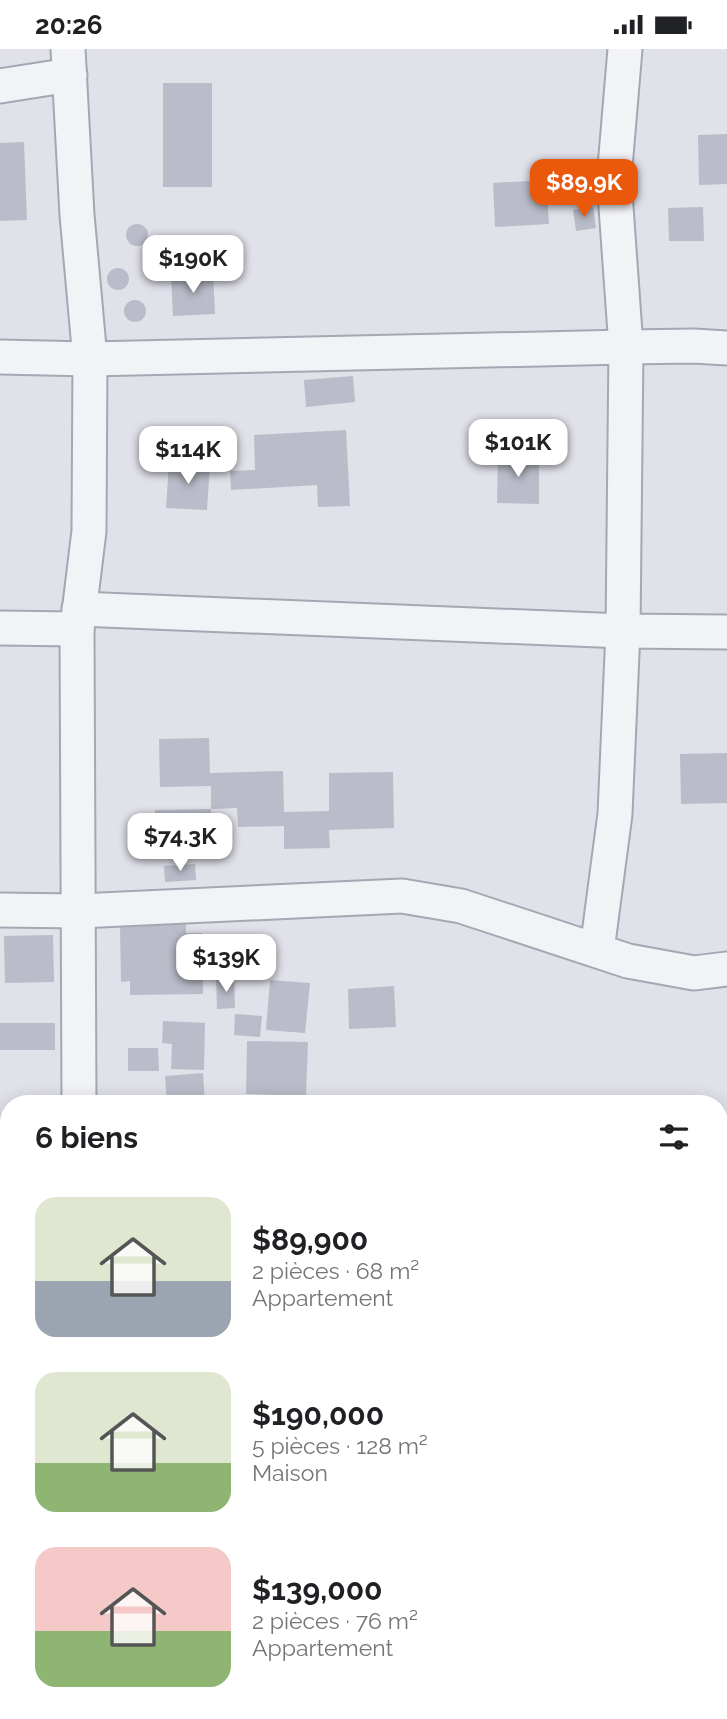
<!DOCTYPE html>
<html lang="fr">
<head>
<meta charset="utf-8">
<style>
	body { margin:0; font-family:Raleway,sans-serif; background:#f2f2f2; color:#202124; height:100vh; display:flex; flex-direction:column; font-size:26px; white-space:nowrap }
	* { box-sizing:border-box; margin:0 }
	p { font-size:23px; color:#757577 }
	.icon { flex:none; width:38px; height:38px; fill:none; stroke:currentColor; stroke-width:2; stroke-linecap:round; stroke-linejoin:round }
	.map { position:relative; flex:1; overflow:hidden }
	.side { position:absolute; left:0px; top:1046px; width:728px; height:625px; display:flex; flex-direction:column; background:#fff; border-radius:28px 28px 0 0; box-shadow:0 4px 18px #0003 }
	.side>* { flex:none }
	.price { position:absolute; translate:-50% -60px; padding:0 16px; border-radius:14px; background:#fff; color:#222; font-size:23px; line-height:46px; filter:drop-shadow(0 2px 4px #0008) }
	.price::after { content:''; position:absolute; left:50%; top:42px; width:21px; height:16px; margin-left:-10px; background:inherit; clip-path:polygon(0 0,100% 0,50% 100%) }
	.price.on { background:#ea580c; color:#fff }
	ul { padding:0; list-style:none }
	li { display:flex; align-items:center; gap:21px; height:175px; padding:0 35px }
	li span { display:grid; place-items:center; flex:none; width:196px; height:140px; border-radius:21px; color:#555 }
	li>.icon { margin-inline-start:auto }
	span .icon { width:84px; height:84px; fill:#fffc; stroke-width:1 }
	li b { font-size:30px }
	h2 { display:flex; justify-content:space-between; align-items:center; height:84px; padding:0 35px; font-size:30px }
	.status { display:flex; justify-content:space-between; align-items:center; height:49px; padding:0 35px; background:#fff; direction:ltr }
	.status svg { height:19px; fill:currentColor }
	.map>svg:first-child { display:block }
	.building { fill:#babcc9 }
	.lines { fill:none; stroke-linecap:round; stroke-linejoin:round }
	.minor-casing { stroke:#a5a7b3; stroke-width:37 }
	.path { stroke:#bdbfc8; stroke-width:4.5; stroke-dasharray:5 5; stroke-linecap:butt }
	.minor { stroke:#f2f3f7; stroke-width:33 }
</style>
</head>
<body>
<div class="status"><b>20:26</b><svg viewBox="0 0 49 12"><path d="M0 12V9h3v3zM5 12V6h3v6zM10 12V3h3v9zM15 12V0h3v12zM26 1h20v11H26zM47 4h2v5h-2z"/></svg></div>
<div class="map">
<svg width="727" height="1670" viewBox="0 0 727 1670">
	<rect width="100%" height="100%" fill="#e0e1e9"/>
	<g class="building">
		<rect x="163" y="34" width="49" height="104"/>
		<polygon points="727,85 727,135 699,136 698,86"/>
		<polygon points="24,93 27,171 0,172 0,94"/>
		<polygon points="546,131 549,175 495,178 493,134"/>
		<polygon points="593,158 596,179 576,182 573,161"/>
		<polygon points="703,158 704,192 669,192 668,159"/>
		<circle cx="137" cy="186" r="11"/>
		<circle cx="167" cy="208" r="11"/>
		<circle cx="118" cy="230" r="11"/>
		<polygon points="213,224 215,265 173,267 171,226"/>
		<circle cx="135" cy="262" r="11"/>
		<polygon points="353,327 355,353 306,358 304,331"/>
		<polygon points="346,381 350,457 318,458 317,436 231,441 230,422 255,421 254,386"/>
		<polygon points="498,405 539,405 539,455 497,454"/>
		<polygon points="169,413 210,416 207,461 166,459"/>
		<polygon points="209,689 210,724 283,722 284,763 329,762 329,724 393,723 394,779 329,781 330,799 284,800 284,777 238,778 237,759 211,760 211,737 160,738 159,690"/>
		<polygon points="727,704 727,754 681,755 680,705"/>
		<polygon points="211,760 212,805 155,806 155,761"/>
		<polygon points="195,815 196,831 165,833 164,817"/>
		<polygon points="186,875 186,884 202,884 203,945 130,946 130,932 121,933 120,876"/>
		<polygon points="53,886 54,933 5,934 4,887"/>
		<polygon points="234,929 235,959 217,960 216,930"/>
		<polygon points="270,931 310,934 305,984 266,981"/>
		<polygon points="394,937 396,978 349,980 348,940"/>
		<polygon points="235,965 262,967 260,988 234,986"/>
		<polygon points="163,972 205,974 204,1021 171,1020 172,995 162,994"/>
		<rect x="0" y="974" width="55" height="27"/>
		<polygon points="247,992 308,993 306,1047 246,1045"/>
		<polygon points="128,999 158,999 159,1022 128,1022"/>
		<polygon points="203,1024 205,1055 167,1055 165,1027"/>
		<polygon points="9,1278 9,1333 0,1333 0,1279"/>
		<polygon points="9,1368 9,1393 0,1394 0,1369"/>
		<rect x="719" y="1547" width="5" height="47"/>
	</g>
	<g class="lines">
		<g class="minor-casing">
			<g id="minor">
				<polyline points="68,0 77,166 90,310 89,482 77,580 79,1055"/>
				<polyline points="0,37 70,26"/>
				<polyline points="0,308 90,310 626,298 694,297 727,299"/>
				<polyline points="79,560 623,582 727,583"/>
				<polyline points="0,579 77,580"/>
				<polyline points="0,861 79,862 402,847 461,857 628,912 694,924 727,920"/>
				<polyline points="597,901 615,765 623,582 626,298 614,130 625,0"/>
				<polyline points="0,1146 9,1146"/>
				<polyline points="719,1407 727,1407"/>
				<polyline points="0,1411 9,1411"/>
				<polyline points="80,1670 81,1662"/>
			</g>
		</g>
		<g class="path">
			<polyline points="0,1480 9,1472"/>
			<polyline points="608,1670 609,1662"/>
		</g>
		<use href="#minor" class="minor"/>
	</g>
</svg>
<b class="price on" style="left:584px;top:170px">$89.9K</b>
<b class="price" style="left:193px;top:246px">$190K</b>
<b class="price" style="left:518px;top:430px">$101K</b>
<b class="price" style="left:188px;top:437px">$114K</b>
<b class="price" style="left:180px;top:824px">$74.3K</b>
<b class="price" style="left:226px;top:945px">$139K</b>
<section class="side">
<h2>6 biens<svg class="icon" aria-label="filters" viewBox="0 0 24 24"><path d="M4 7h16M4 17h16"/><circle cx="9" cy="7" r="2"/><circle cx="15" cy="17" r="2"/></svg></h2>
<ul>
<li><span style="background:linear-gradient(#dfe7d0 60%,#9aa5b1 0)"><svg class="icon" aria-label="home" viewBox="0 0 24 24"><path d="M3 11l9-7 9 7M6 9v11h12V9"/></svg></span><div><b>$89,900</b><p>2 pièces · 68 m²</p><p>Appartement</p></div></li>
<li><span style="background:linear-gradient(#dfe7d0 65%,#8fb573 0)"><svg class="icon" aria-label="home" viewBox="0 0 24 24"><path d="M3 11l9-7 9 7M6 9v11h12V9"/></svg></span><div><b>$190,000</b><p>5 pièces · 128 m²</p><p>Maison</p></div></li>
<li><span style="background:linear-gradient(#f6c9c9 60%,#8fb573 0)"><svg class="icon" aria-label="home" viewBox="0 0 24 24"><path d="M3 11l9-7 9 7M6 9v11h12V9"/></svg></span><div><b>$139,000</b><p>2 pièces · 76 m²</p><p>Appartement</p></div></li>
</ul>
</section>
</div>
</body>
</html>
